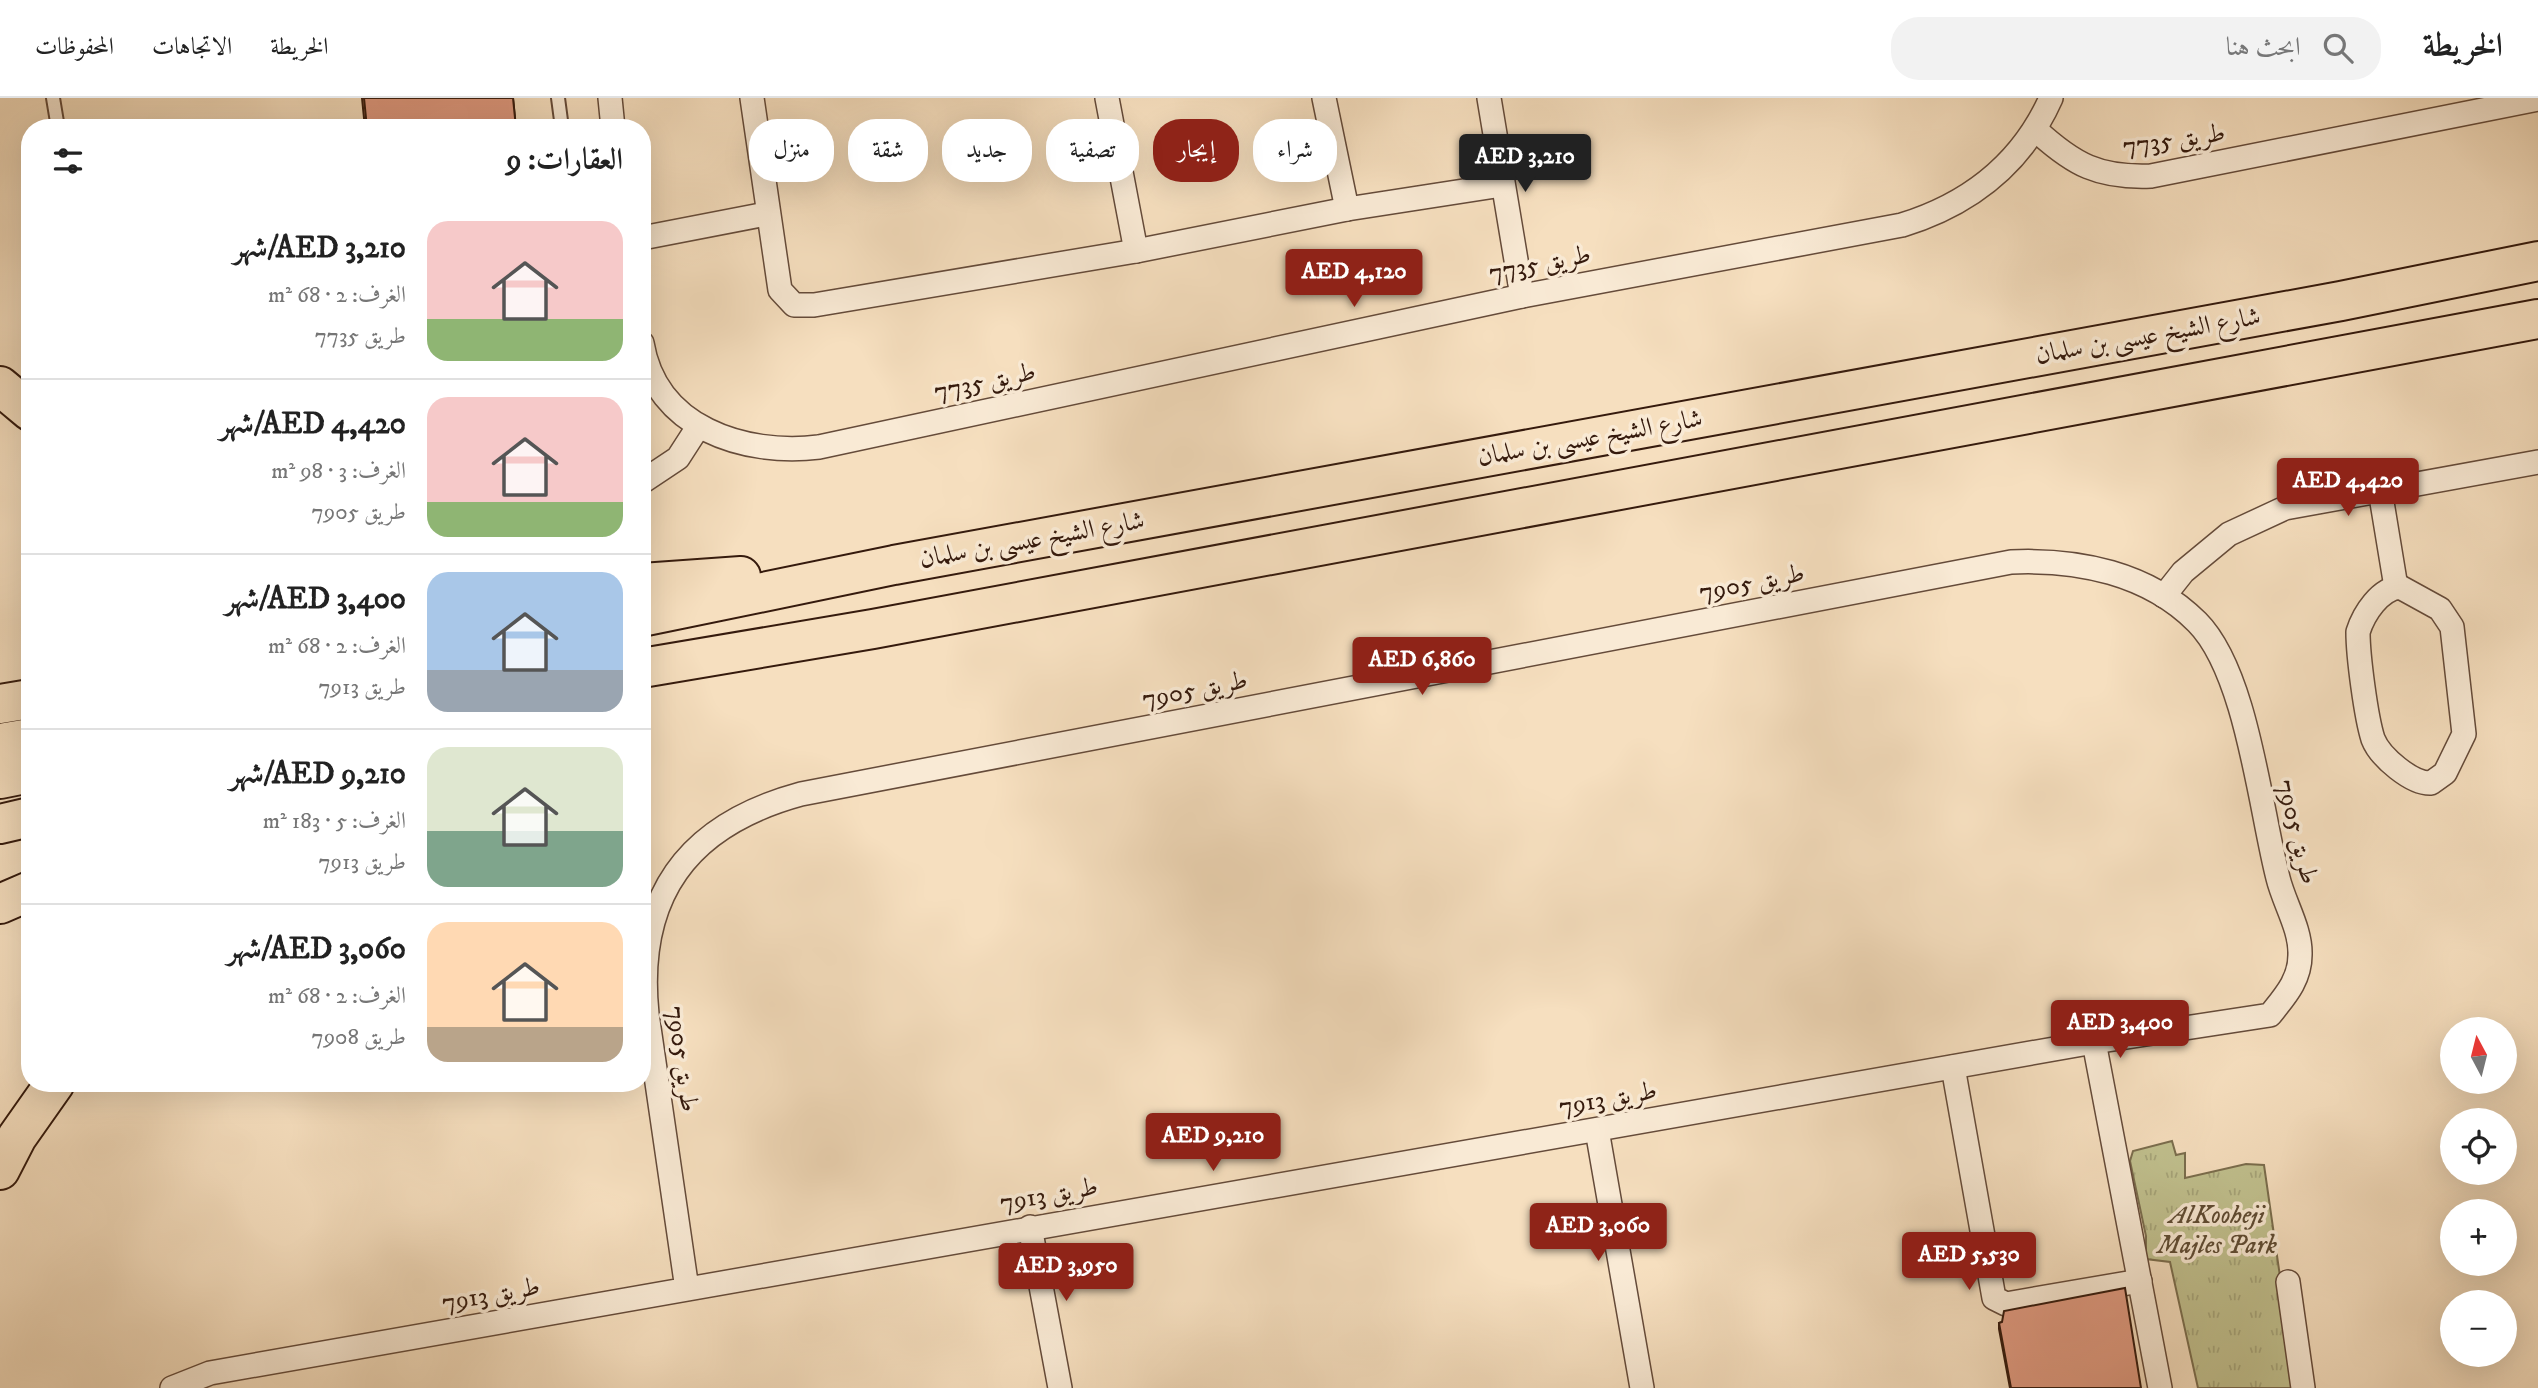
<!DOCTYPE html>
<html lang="ar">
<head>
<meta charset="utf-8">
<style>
	body { margin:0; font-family:"IM FELL DW Pica",Amiri,serif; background:#f2f2f2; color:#222; direction:rtl; height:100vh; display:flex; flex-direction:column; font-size:26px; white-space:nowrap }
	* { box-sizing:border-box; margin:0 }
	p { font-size:23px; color:#767676 }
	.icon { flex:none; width:38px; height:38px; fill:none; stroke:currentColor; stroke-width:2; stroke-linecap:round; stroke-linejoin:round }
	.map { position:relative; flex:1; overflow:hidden; direction:ltr }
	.sheet { position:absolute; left:21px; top:21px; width:630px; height:973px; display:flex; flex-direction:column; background:#fff; border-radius:28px; box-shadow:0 7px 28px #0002; direction:rtl }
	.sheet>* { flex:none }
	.top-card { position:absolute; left:672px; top:21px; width:665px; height:63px; direction:rtl; display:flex; gap:14px }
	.needle { width:46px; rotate:353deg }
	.buttons { position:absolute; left:2440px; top:919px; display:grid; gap:14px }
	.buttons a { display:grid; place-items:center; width:77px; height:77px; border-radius:50%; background:#fff; box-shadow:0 7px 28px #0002; font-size:35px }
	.price { position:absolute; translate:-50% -60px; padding:0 16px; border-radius:7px; background:#8f2418; color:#fff; font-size:23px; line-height:46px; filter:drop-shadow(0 2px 4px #0008) }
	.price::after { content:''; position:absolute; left:50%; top:42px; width:21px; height:16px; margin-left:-10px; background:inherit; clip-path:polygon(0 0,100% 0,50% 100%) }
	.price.active { background:#222; color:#fff }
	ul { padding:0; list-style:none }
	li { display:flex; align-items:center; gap:21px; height:175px; padding:0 28px }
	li+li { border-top:2px solid #e0e0e0 }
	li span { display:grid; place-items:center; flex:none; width:196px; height:140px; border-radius:21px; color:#555 }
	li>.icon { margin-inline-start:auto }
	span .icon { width:84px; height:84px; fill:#fffc; stroke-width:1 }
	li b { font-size:30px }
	h2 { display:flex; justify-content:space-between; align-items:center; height:84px; padding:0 28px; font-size:30px }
	.chip { padding:0 24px; border-radius:28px; background:#fff; box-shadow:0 7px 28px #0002; font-size:24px; line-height:63px }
	.chip.active { background:#8f2418; color:#fff }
	header { display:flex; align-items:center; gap:42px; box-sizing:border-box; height:98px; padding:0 35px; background:#fff; border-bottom:2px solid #e0e0e0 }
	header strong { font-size:33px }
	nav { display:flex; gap:38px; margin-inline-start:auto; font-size:24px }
	.search { width:490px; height:63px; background:#f2f2f2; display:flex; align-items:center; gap:18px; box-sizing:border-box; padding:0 24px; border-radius:28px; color:#767676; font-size:26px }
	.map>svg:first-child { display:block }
	.park { fill:url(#park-tufts); stroke:#7b6e4e; stroke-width:2 }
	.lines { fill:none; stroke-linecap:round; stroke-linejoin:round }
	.service-casing { stroke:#654b3a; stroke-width:16 }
	.minor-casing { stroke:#654b3a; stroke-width:26 }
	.motorway-casing { stroke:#351a0d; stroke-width:42 }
	.service { stroke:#f9ead5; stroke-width:12 }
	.minor { stroke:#f9ead5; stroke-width:23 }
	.motorway { stroke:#f6dfbf; stroke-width:38 }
	.wall { fill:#c1846f; stroke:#351a0d; stroke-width:2 }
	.building { fill:#e09a81; stroke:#351a0d; stroke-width:2 }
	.labels { text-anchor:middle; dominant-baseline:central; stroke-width:7; stroke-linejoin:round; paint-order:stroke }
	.street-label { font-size:26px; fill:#351a0d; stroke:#f9ead5 }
	.park-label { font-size:26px; font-style:italic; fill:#5f4c34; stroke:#f9ead5 }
</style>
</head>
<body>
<header>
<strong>الخريطة</strong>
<div class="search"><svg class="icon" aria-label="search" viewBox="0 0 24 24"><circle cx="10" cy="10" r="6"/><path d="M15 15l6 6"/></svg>ابحث هنا</div>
<nav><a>الخريطة</a><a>الاتجاهات</a><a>المحفوظات</a></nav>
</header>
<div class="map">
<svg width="2538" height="1290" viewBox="0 0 2538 1290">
	<defs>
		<pattern id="park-tufts" width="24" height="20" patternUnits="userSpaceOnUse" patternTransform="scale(1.75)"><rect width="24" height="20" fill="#c1c18f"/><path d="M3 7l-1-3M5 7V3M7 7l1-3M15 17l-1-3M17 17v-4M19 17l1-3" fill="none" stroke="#a6a57a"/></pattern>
	</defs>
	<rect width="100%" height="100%" fill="#f6dfbf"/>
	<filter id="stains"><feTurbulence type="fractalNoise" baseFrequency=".00286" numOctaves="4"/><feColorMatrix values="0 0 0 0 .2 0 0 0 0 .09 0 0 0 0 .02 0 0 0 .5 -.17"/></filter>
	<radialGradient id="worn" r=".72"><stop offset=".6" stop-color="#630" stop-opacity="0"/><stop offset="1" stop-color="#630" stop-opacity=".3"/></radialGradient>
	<polygon class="park" points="2172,1043 2176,1057 2185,1055 2185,1080 2246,1066 2264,1067 2296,1290 2198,1290 2170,1164 2146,1161 2146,1138 2130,1063 2133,1053"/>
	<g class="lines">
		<g class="service-casing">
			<g id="service">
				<polyline points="53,0 58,30"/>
				<polyline points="558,0 562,30"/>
			</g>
		</g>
		<g class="minor-casing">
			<g id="minor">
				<polyline points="610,0 613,30"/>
				<polyline points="752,0 780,192 794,207 814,207 1136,153 1347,111 1502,87"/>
				<polyline points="1107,0 1136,153"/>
				<polyline points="1324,0 1347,111"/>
				<polyline points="1489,0 1522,198"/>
				<path d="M2036,32C2074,67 2099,80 2151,78L2538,1"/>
				<polyline points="642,140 766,116"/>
				<path d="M642,245C656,330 744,358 819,349L1522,198L1902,127C1970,106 2022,65 2051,0"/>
				<polyline points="642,384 678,360 698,329"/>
				<polyline points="2380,392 2396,489"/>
				<path d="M2400,489L2440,511L2452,529L2464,636L2445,675L2431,685C2412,686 2380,659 2373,641C2366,619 2358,558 2358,534C2364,515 2380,491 2400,489Z"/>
				<polyline points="2164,498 2183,474 2229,436 2285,410 2538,364"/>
				<polyline points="2094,944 2160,1290"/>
				<polyline points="1953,969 1994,1200 2006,1206 2140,1183"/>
				<polyline points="1597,1032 1642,1290"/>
				<polyline points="1030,1129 1060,1290"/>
				<polyline points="2288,1184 2303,1290"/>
				<path d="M172,1290L210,1275L2094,944L2270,917C2285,898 2300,882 2300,857C2301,831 2284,805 2278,780C2260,710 2247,574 2197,524C2148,475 2078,461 2011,464L801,696C687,727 635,798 647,916L687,1191"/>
			</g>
		</g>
		<g class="motorway-casing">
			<g id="motorway">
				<polyline points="0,288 30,313"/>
				<polyline points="642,485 741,478"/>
				<polyline points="642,519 894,467 2341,203 2538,163"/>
				<polyline points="642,570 873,531 2538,221"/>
				<polyline points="0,606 30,601"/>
				<polyline points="0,645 30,640"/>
				<polyline points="0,681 30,675"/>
				<polyline points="0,726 30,719"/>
				<polyline points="0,806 30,793"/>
				<polyline points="0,1072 17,1039 55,985"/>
			</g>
		</g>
		<use href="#service" class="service"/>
		<use href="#minor" class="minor"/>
		<use href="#motorway" class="motorway"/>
	</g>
	<g class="wall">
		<polygon points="362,0 513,0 516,30 365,30"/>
		<polygon points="2002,1224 2141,1290 2010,1290 1999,1231 1999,1225"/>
	</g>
	<g class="building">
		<polygon points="364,0 513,0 516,30 367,30"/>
		<polygon points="2125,1190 2141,1290 2011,1290 1999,1225 2002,1224 2004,1213"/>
	</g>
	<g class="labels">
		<g class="street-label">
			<text transform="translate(2174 42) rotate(-8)">طريق 7735</text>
			<text transform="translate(1540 166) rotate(-11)">طريق 7735</text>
			<text transform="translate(2148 238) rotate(-10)">شارع الشيخ عيسى بن سلمان</text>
			<text transform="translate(985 284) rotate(-12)">طريق 7735</text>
			<text transform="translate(1590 340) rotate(-10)">شارع الشيخ عيسى بن سلمان</text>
			<text transform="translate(1032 442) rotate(-10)">شارع الشيخ عيسى بن سلمان</text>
			<text transform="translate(1752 485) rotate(-11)">طريق 7905</text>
			<text transform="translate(1195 592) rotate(-11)">طريق 7905</text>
			<text transform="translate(2297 734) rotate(76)">طريق 7905</text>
			<text transform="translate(682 961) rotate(82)">طريق 7905</text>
			<text transform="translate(1608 1001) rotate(-10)">طريق 7913</text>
			<text transform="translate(1049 1097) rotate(-10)">طريق 7913</text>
			<text transform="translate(491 1197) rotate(-10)">طريق 7913</text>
		</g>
		<g class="park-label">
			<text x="2217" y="1117">AlKooheji<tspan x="2217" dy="30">Majles Park</tspan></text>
		</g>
	</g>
	<rect width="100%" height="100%" filter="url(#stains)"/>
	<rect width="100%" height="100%" fill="url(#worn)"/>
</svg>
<div class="buttons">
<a><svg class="needle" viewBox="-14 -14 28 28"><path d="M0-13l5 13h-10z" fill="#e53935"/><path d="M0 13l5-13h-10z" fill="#767676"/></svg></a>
<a><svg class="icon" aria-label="locate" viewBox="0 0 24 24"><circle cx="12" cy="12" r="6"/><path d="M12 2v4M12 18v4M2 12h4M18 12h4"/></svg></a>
<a>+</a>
<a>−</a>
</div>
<b class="price active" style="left:1525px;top:96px">AED 3,210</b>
<b class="price" style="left:1354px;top:211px">AED 4,120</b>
<b class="price" style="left:2348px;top:420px">AED 4,420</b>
<b class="price" style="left:1422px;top:599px">AED 6,860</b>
<b class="price" style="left:2120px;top:962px">AED 3,400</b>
<b class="price" style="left:1213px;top:1075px">AED 9,210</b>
<b class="price" style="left:1598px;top:1165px">AED 3,060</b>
<b class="price" style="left:1969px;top:1194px">AED 5,530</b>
<b class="price" style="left:1066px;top:1205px">AED 3,950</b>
<div class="top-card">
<a class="chip">شراء</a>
<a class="chip active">إيجار</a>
<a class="chip">تصفية</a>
<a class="chip">جديد</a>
<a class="chip">شقة</a>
<a class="chip">منزل</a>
</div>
<section class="sheet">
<h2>العقارات: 9<svg class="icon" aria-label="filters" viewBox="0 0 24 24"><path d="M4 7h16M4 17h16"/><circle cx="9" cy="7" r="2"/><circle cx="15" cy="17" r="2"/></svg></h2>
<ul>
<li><span style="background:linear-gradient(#f6c9c9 70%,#8fb573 0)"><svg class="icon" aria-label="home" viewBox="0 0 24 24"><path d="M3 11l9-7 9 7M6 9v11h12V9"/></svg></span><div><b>AED 3,210/شهر</b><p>الغرف: 2 · 68 m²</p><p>طريق 7735</p></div></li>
<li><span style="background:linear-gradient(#f6c9c9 75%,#8fb573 0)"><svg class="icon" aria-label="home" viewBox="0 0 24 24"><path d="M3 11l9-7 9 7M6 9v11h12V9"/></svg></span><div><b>AED 4,420/شهر</b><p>الغرف: 3 · 98 m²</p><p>طريق 7905</p></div></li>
<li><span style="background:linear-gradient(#a9c7e8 70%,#9aa5b1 0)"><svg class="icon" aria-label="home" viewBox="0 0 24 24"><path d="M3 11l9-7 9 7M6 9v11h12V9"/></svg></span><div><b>AED 3,400/شهر</b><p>الغرف: 2 · 68 m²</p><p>طريق 7913</p></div></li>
<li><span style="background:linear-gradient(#dfe7d0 60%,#7fa58c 0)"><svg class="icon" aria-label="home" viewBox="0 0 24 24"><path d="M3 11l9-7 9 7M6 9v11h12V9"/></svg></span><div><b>AED 9,210/شهر</b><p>الغرف: 5 · 183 m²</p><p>طريق 7913</p></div></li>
<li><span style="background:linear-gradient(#ffd9b3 75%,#b9a48a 0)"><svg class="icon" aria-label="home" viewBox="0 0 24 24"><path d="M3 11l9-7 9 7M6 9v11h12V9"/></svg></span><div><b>AED 3,060/شهر</b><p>الغرف: 2 · 68 m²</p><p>طريق 7908</p></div></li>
</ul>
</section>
</div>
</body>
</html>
